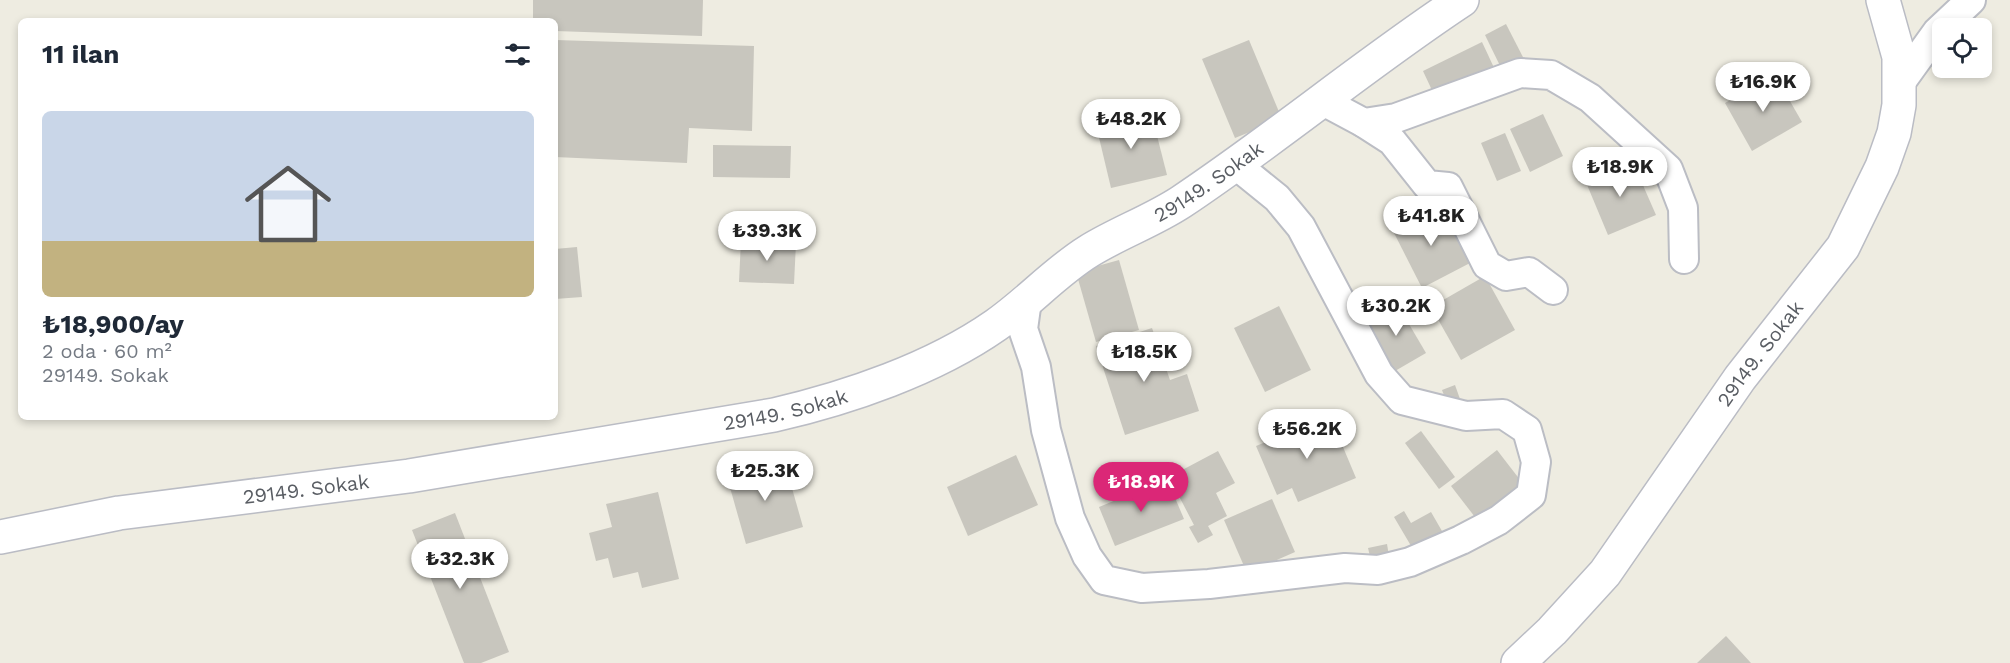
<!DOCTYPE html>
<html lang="tr">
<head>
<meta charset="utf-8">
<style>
	body { margin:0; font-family:"Work Sans",sans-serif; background:#f6f6f7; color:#1f2937; height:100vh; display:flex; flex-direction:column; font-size:22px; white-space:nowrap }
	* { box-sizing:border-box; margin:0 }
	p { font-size:20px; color:#747a83 }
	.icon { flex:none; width:33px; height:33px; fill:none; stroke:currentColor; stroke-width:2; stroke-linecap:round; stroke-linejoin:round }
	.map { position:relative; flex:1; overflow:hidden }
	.panel { position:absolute; left:18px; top:18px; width:540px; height:402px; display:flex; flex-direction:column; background:#fff; border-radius:9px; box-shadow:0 3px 9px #0003 }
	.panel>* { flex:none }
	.fabs { position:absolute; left:1932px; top:18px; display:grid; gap:12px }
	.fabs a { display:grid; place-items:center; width:60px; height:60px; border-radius:9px; background:#fff; box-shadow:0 3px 9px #0003; font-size:30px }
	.price { position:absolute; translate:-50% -51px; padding:0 14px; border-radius:21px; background:#fff; color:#222; font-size:20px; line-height:39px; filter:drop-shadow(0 2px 3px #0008) }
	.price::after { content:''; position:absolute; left:50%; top:36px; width:18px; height:14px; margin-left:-9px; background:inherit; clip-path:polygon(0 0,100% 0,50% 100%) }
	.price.selected { background:#db2777; color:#fff }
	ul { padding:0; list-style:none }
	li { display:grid; align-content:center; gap:12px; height:318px; padding:0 24px }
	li+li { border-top:2px solid #e0e1e3 }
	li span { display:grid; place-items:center; height:186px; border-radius:9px; color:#555 }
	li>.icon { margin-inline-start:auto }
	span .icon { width:108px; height:108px; fill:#fffc; stroke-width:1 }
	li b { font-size:26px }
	h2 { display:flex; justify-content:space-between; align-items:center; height:72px; padding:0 24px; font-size:26px }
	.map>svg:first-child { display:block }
	.building { fill:#c8c6be }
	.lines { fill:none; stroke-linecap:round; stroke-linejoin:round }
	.street-casing { stroke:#bbbdc4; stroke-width:32 }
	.secondary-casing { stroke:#babcc4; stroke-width:36 }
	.street { stroke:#fff; stroke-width:28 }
	.secondary { stroke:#fff; stroke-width:33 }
	.labels { text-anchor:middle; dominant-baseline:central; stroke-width:5; stroke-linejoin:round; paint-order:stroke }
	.street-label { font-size:20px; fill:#595d63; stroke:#fff }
</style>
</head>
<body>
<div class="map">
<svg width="2010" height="663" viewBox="0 0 2010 663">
	<rect width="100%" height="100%" fill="#eeece1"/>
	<g class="building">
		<polygon points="533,0 703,0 702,36 555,31 555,21 533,21"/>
		<polygon points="1506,24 1527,65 1505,76 1485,35"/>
		<polygon points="555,40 754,46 752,131 689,128 687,163 555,157"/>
		<polygon points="1249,40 1282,119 1235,138 1202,59"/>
		<polygon points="1482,42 1496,72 1437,101 1423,71"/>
		<polygon points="1775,75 1802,122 1752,151 1725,103"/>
		<polygon points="1151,112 1167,175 1111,188 1096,125"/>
		<polygon points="1543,114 1563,156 1530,172 1510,129"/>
		<polygon points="1505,133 1521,171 1497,181 1481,143"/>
		<polygon points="713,145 791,146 790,178 713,177"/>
		<polygon points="1632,160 1656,215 1608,235 1585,180"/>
		<polygon points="1441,206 1470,263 1422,288 1393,231"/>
		<polygon points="741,240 796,243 794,284 739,282"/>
		<polygon points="577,247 582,297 555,299 555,249"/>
		<polygon points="1119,260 1139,330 1096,342 1076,272"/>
		<polygon points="1485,276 1515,330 1461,360 1431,307"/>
		<polygon points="1396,302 1426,353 1395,371 1365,321"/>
		<polygon points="1279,306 1311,370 1265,392 1234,328"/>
		<polygon points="1152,328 1170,380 1187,374 1199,411 1125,435 1096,346"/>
		<polygon points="1455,385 1460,399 1447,403 1442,390"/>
		<polygon points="1330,416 1356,478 1298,502 1292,488 1277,495 1256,446"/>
		<polygon points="1421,431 1455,477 1439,489 1405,443"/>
		<polygon points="1497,450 1524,485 1478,521 1451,486"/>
		<polygon points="1218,451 1235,483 1216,493 1227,516 1208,526 1213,535 1198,543 1189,527 1194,525 1169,477"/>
		<polygon points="1016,455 1038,505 968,536 947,487"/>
		<polygon points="784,460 803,527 746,544 727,477"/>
		<polygon points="1167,479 1184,519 1115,546 1099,507"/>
		<polygon points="658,492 679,579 642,588 638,572 613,578 608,558 596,561 589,533 612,527 606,504"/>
		<polygon points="1272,499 1295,552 1247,573 1224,520"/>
		<polygon points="1404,511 1411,523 1431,512 1446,538 1417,556 1394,517"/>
		<polygon points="455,513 509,652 481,663 464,663 412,530"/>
		<polygon points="1387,544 1390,562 1372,565 1368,548"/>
		<polygon points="1726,636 1751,663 1697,663"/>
	</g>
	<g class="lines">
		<g class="street-casing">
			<g id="street">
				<polyline points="1901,82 1937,32 1971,0"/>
				<polyline points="1321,100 1364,123 1396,118 1520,73 1551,75 1590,98 1668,169 1683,208 1684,259"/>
				<polyline points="1364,123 1392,141 1427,185 1448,187 1487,265 1506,276 1529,272 1553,290"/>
				<polyline points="1027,300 1023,329 1036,367 1046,430 1070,518 1087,556 1104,580 1142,588 1209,584 1345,568 1378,570 1410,562 1461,540 1499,520 1531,495 1536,462 1527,430 1503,414 1466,416 1402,400 1379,374 1301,227 1277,198 1235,164"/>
			</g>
		</g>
		<g class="secondary-casing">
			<g id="secondary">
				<path id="s1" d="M0,537L119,513L409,476L774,415C848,398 933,369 996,325C1029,302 1055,272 1089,251C1118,233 1152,221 1181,202C1277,138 1365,64 1462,0"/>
				<path id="s2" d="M1518,663L1552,631L1605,573L1740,378L1843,247L1882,167L1894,133L1899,105V57L1883,0"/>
			</g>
		</g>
		<use href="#street" class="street"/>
		<use href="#secondary" class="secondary"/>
	</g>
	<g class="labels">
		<g class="street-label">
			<text stroke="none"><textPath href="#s1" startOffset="1282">29149. Sokak</textPath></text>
			<text stroke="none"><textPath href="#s2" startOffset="394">29149. Sokak</textPath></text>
			<text stroke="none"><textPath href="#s1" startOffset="796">29149. Sokak</textPath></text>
			<text stroke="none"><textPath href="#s1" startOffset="310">29149. Sokak</textPath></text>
		</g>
	</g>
</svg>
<div class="fabs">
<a><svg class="icon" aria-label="locate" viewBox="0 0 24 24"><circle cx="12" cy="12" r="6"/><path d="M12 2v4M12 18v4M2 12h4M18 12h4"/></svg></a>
</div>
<b class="price" style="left:1763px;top:113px">₺16.9K</b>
<b class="price" style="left:1131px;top:150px">₺48.2K</b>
<b class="price" style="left:1620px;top:198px">₺18.9K</b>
<b class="price" style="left:1431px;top:247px">₺41.8K</b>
<b class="price" style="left:767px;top:262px">₺39.3K</b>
<b class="price" style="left:1396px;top:337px">₺30.2K</b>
<b class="price" style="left:1144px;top:383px">₺18.5K</b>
<b class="price" style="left:1307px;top:460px">₺56.2K</b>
<b class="price" style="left:765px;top:502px">₺25.3K</b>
<b class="price selected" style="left:1141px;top:513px">₺18.9K</b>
<b class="price" style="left:460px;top:590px">₺32.3K</b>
<section class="panel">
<h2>11 ilan<svg class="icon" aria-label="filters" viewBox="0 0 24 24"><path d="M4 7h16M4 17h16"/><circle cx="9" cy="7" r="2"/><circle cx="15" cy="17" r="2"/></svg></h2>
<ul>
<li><span style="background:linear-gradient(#c9d6e8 70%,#c2b280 0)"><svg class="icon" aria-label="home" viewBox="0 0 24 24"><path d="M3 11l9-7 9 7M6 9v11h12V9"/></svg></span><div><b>₺18,900/ay</b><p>2 oda · 60 m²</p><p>29149. Sokak</p></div></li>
</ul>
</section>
</div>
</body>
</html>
